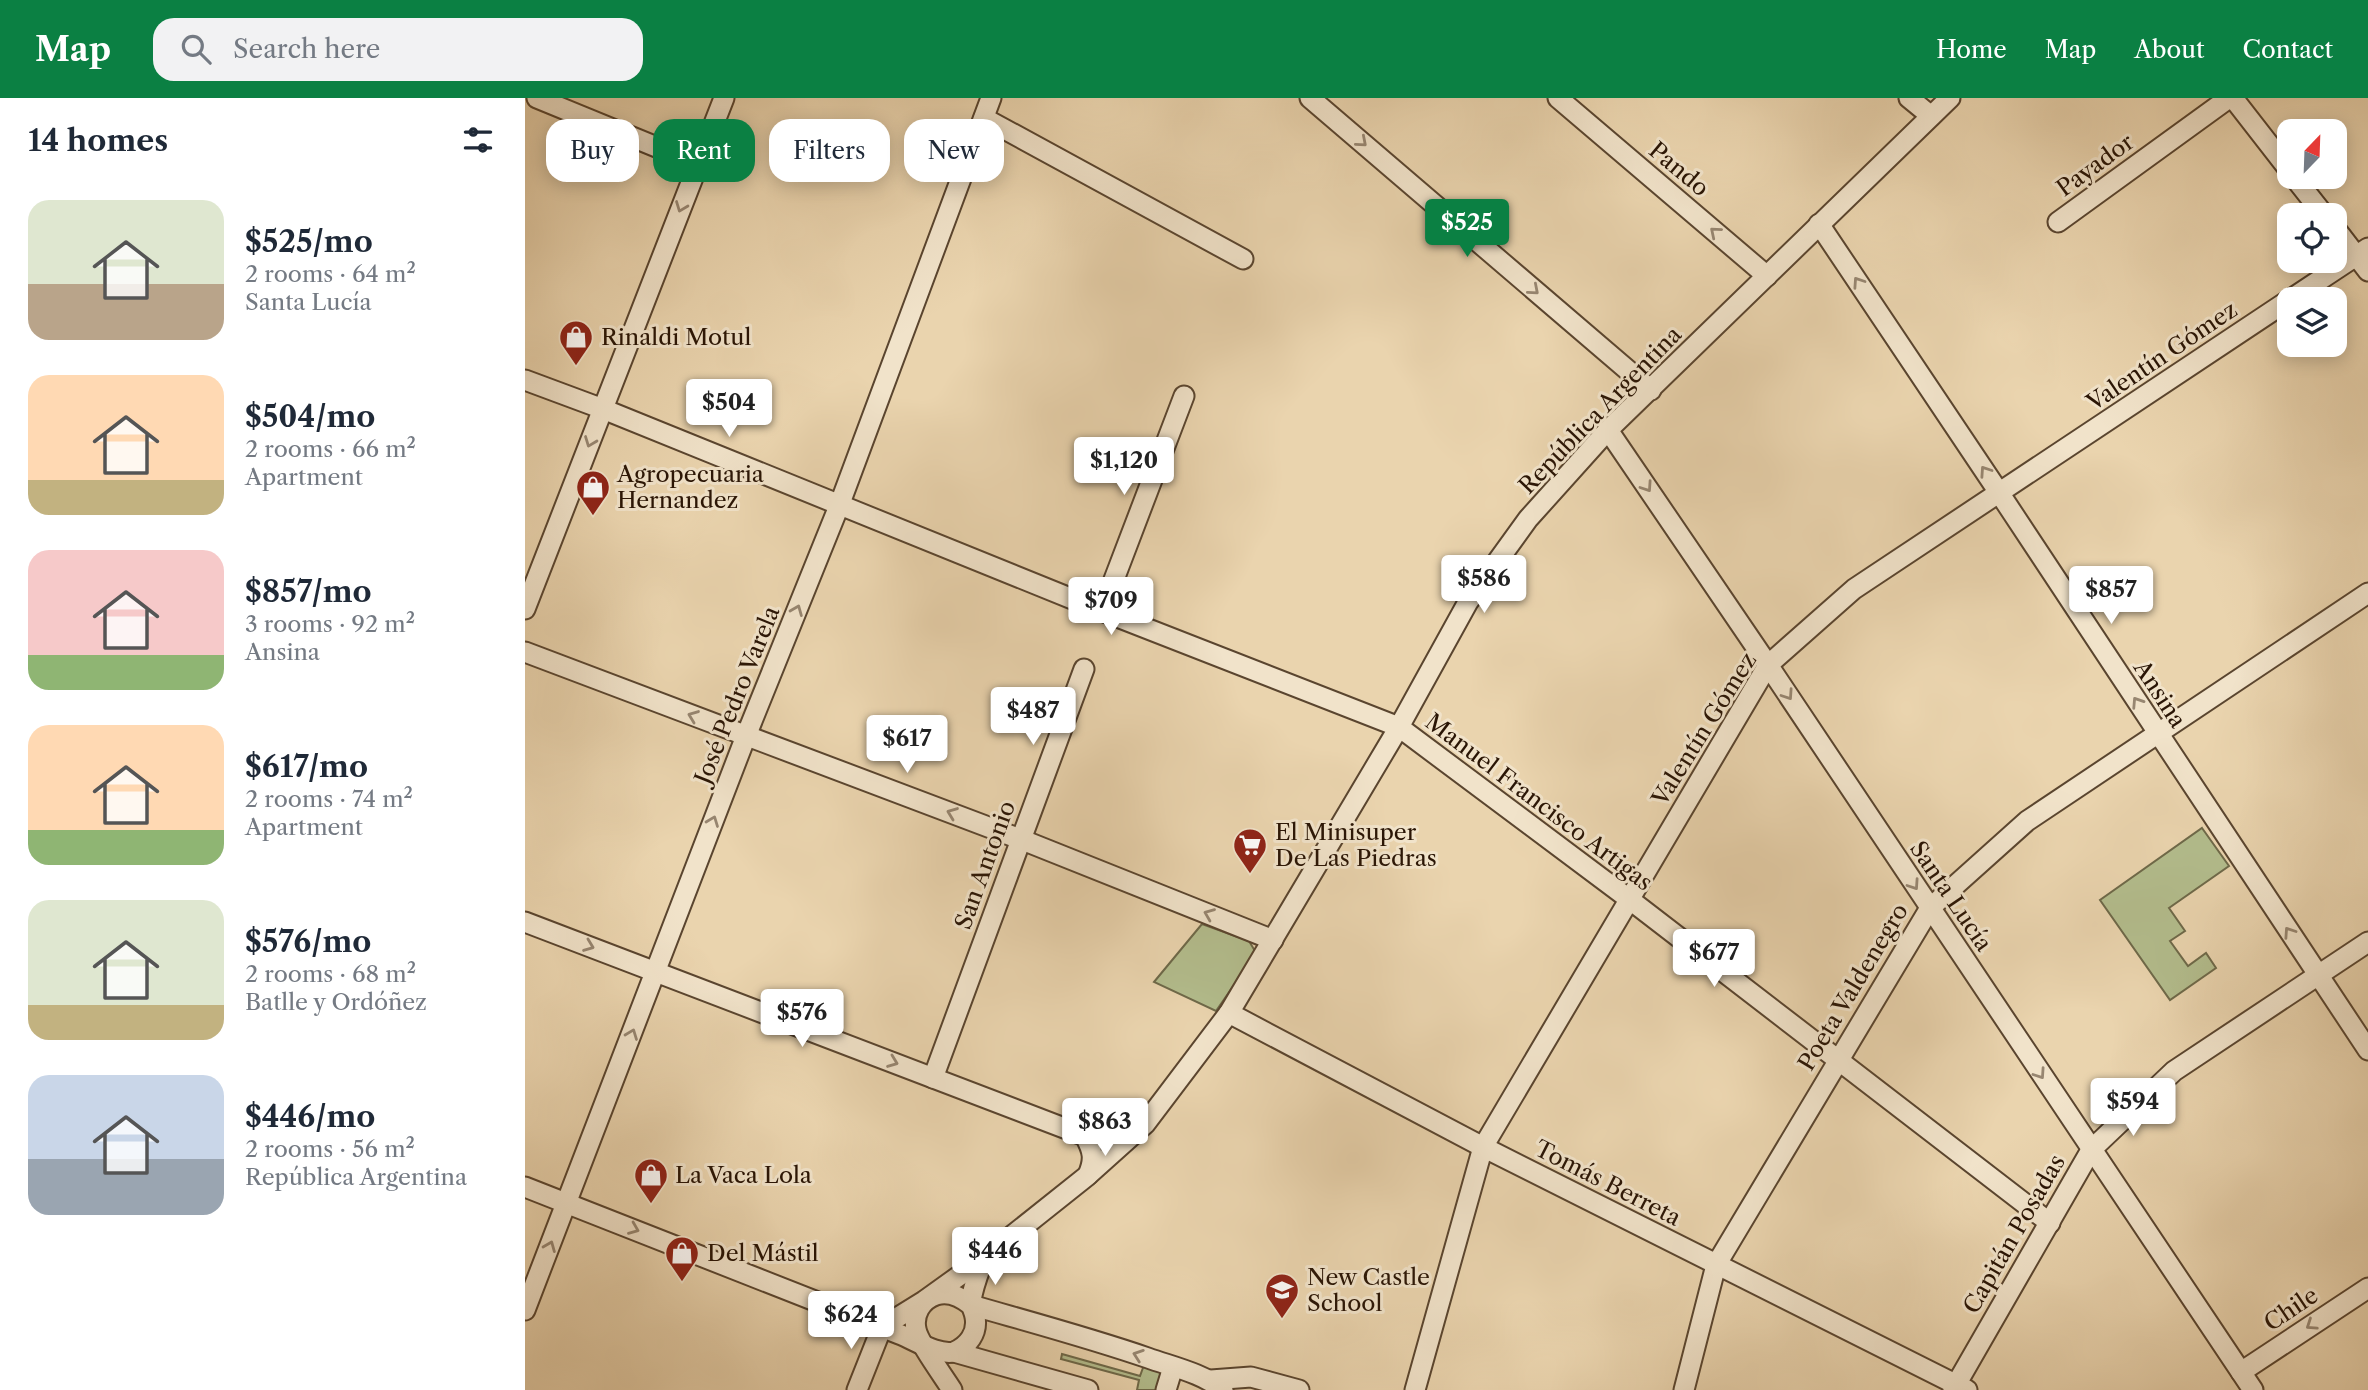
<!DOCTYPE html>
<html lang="en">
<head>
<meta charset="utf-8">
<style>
	body { margin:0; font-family:"Libre Caslon Text",serif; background:#f2f2f3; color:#1f2937; height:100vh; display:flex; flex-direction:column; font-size:26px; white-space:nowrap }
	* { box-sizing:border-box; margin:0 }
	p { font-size:23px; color:#747a83 }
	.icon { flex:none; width:38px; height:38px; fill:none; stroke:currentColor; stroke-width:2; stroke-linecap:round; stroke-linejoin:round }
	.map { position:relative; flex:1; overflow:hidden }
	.sheet { display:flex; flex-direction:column; background:#fff; width:525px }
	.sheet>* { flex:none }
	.guide { position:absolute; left:21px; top:21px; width:665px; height:63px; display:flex; gap:14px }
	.needle { width:46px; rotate:23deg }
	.buttons { position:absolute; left:1752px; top:21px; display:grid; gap:14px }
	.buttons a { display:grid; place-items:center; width:70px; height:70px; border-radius:14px; background:#fff; box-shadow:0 4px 18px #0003; font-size:35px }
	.price { position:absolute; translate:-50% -60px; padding:0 16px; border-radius:7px; background:#fff; color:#222; font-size:23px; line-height:46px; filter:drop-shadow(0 2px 4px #0008) }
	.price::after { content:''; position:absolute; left:50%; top:42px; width:21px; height:16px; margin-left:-10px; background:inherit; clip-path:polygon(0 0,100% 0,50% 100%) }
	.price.selected { background:#0b8043; color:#fff }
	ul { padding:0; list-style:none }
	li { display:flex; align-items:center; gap:21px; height:175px; padding:0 28px }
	li span { display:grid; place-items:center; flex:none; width:196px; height:140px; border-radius:21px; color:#555 }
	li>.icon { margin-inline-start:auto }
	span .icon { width:84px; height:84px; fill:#fffc; stroke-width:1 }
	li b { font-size:30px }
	h2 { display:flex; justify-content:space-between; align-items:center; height:84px; padding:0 28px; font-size:30px }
	.tag { padding:0 24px; border-radius:21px; background:#fff; box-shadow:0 4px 18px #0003; font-size:24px; line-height:63px }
	.tag.selected { background:#0b8043; color:#fff }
	header { display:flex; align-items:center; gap:42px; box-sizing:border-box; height:98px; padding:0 35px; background:#0b8043; color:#fff }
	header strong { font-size:33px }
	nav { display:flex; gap:38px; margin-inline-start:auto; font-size:24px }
	.search { width:490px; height:63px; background:#f2f2f3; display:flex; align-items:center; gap:18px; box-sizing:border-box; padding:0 24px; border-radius:21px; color:#747a83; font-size:26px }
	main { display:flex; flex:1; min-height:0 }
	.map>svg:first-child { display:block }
	.green { fill:#b3bd8d; stroke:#6e6949; stroke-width:2 }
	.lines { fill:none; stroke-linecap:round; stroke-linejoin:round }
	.minor-casing { stroke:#5a452f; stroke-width:23 }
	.minor { stroke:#f1e3ca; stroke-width:19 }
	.oneway { stroke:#978671 }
	.labels { text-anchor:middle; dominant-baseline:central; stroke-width:6; stroke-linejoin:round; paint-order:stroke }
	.street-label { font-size:23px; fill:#2a1505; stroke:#f1e3ca }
	.poi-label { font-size:23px; fill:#2a1505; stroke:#f1e3ca; text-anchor:start }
</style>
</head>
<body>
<header>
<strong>Map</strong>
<div class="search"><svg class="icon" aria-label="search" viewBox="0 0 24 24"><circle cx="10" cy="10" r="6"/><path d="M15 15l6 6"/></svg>Search here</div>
<nav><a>Home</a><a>Map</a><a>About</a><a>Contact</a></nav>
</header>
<main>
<section class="sheet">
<h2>14 homes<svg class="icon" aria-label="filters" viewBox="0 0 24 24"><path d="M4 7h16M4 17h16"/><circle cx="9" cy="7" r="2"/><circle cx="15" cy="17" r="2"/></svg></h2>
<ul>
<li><span style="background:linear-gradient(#dfe7d0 60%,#b9a48a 0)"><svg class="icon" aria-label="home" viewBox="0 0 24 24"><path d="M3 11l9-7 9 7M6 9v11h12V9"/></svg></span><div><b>$525/mo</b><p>2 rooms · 64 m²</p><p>Santa Lucía</p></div></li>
<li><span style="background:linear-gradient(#ffd9b3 75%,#c2b280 0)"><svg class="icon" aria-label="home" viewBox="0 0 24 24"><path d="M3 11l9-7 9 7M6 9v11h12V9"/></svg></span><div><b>$504/mo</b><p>2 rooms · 66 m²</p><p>Apartment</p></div></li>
<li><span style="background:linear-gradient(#f6c9c9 75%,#8fb573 0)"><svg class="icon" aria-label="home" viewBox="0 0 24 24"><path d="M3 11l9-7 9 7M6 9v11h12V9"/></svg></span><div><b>$857/mo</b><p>3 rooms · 92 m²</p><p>Ansina</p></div></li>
<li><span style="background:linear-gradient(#ffd9b3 75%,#8fb573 0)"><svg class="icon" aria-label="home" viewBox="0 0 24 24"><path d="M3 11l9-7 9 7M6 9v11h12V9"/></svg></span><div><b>$617/mo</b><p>2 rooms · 74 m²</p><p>Apartment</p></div></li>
<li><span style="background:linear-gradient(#dfe7d0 75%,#c2b280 0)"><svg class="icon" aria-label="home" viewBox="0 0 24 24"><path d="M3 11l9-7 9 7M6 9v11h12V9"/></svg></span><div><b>$576/mo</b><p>2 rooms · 68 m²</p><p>Batlle y Ordóñez</p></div></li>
<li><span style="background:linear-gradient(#c9d6e8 60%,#9aa5b1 0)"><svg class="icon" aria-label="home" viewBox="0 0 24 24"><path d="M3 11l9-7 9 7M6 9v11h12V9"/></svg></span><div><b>$446/mo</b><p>2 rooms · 56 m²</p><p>República Argentina</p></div></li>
</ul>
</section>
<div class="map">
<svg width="1843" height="1292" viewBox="0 0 1843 1292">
	<rect width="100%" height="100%" fill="#ead4ae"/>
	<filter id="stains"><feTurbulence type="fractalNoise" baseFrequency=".00286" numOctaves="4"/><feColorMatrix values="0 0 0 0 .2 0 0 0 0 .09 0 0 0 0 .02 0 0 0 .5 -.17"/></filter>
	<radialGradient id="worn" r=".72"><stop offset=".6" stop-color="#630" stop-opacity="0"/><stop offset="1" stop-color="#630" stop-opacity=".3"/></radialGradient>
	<g class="green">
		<polygon points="1677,730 1704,768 1644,810 1660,833 1645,843 1663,868 1681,855 1691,870 1645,902 1575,802"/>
		<polygon points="677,826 724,843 730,853 727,861 691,913 629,884"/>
		<polygon points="537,1256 615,1278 619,1267 637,1269 635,1292 612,1292 614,1282 536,1261"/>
	</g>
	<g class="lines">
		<g class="minor-casing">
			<g id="minor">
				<polyline points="12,0 173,66"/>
				<polyline points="785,0 1126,292"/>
				<polyline points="1033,0 1242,178"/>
				<polyline points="1384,0 1406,18"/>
				<polyline points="1708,0 1764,72"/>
				<polyline points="459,20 718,161"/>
				<polyline points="1769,79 1799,117"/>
				<polyline points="1533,124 1704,0"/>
				<polyline points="1294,126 1475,396 1843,952"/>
				<polyline points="1810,130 1843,173"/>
				<polyline points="1766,201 1843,150"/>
				<polyline points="0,282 78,311 577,513 874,629 1104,801 1525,1125"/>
				<polyline points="1083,332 1243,567 1728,1292"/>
				<polyline points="0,511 199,0"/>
				<polyline points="577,513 659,298"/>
				<polyline points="0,554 495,741 748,842"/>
				<path d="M0,824L560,1038C568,1053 570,1061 563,1077"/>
				<polyline points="704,915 958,1049 1442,1292"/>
				<polyline points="408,980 559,571"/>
				<path d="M0,1089L374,1236C392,1243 411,1257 429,1254L563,1292"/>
				<polyline points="0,1212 221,638 314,408 466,0"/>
				<path d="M429,1254C443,1248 453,1235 450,1219C449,1212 446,1210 446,1203C448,1188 454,1174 459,1160"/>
				<polyline points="1716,1274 1843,1190"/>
				<polyline points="686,1282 726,1279 774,1292"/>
				<polyline points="332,1292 357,1229 399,1203 459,1160 562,1078 620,1026 704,915 874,629 943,504 1003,421 1083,332 1425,0"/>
				<path d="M427,1292C419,1279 393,1244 391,1231C388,1217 396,1202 411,1197C423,1193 436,1199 446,1207C505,1224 565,1240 623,1260C648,1269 677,1275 698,1292"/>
				<polyline points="641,1292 648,1269"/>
				<polyline points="890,1292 958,1049 1243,567 1329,491 1764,202"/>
				<polyline points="1159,1292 1191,1167 1405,810 1502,723 1843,495"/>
				<polyline points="1428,1292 1566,1052 1649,973 1843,844"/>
			</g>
		</g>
		<use href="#minor" class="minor"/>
	</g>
	<defs><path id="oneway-chevron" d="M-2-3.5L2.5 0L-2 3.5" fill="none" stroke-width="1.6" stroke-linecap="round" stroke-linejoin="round" transform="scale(1.75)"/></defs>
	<g class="oneway">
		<use href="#oneway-chevron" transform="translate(837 44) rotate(41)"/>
		<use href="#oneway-chevron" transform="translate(156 109) rotate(111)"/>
		<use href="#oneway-chevron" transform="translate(1190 134) rotate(-140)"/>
		<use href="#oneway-chevron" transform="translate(1333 184) rotate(-124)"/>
		<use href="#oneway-chevron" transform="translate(1009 192) rotate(41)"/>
		<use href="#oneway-chevron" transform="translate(65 344) rotate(111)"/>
		<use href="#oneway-chevron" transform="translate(1460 373) rotate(-124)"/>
		<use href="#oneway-chevron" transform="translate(1122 389) rotate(56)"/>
		<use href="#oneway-chevron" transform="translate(272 512) rotate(-68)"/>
		<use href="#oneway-chevron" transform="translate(1263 597) rotate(56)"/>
		<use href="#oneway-chevron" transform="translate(1612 604) rotate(-123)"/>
		<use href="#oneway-chevron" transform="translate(168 618) rotate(-159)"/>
		<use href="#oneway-chevron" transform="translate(427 715) rotate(-159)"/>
		<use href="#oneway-chevron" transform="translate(188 723) rotate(-69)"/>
		<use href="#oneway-chevron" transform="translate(1389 787) rotate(56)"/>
		<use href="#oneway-chevron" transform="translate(684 816) rotate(-158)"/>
		<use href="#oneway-chevron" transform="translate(1764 834) rotate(-124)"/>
		<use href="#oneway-chevron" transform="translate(64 848) rotate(21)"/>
		<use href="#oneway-chevron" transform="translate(107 936) rotate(-69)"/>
		<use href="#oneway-chevron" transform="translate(368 964) rotate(21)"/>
		<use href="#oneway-chevron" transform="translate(1515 976) rotate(56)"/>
		<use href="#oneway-chevron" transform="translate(109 1131) rotate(22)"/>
		<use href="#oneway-chevron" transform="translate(25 1148) rotate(-68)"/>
		<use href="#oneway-chevron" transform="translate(1786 1227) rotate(146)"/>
		<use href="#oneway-chevron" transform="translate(613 1257) rotate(-161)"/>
	</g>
	<defs>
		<g id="shop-pin" transform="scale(1.75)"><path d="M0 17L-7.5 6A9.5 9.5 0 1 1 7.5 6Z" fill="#8f2418" stroke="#f1e3ca"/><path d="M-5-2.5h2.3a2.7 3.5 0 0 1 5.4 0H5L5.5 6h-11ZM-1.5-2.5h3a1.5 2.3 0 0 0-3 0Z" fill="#fff"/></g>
		<g id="supermarket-pin" transform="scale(1.75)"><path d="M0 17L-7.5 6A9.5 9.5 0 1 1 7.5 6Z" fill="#8f2418" stroke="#f1e3ca"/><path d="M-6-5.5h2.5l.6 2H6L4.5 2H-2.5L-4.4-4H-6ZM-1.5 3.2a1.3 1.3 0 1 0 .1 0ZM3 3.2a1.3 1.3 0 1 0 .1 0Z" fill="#fff"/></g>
		<g id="school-pin" transform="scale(1.75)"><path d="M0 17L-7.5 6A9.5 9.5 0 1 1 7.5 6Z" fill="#8f2418" stroke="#f1e3ca"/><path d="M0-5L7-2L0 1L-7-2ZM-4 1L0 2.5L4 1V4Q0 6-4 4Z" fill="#fff"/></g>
	</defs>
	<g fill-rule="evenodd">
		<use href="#shop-pin" x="51" y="239"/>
		<use href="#shop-pin" x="68" y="389"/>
		<use href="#supermarket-pin" x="725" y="747"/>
		<use href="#shop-pin" x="126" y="1077"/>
		<use href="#shop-pin" x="157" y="1155"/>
		<use href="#school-pin" x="757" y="1192"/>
	</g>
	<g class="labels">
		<g class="street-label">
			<text transform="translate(1570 67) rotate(-36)">Payador</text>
			<text transform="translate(1154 71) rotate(40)">Pando</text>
			<text transform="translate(1637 258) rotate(-34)">Valentín Gómez</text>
			<text transform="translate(1075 312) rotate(-46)">República Argentina</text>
			<text transform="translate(1635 596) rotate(57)">Ansina</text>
			<text transform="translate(212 597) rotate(-68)">José Pedro Varela</text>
			<text transform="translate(1179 631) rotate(-58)">Valentín Gómez</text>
			<text transform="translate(1014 704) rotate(37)">Manuel Francisco Artigas</text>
			<text transform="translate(460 767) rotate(-70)">San Antonio</text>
			<text transform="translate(1426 798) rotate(56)">Santa Lucía</text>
			<text transform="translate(1328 889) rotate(-59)">Poeta Valdenegro</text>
			<text transform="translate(1083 1085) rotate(27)">Tomás Berreta</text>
			<text transform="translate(1489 1136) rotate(-60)">Capitán Posadas</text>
			<text transform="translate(1766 1211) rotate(-34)">Chile</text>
		</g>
		<g class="poi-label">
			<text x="76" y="239">Rinaldi Motul</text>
			<text x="92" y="376">Agropecuaria<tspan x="92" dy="26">Hernandez</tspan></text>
			<text x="750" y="734">El Minisuper<tspan x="750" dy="26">De Las Piedras</tspan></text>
			<text x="150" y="1077">La Vaca Lola</text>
			<text x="182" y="1155">Del Mástil</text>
			<text x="782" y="1179">New Castle<tspan x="782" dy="26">School</tspan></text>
		</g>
	</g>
	<rect width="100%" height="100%" filter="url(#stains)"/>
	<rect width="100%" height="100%" fill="url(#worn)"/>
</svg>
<div class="buttons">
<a><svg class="needle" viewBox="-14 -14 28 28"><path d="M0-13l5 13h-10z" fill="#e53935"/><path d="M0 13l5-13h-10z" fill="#747a83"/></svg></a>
<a><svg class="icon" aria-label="locate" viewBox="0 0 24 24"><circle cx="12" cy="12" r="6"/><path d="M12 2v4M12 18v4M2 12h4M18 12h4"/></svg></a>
<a><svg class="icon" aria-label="layers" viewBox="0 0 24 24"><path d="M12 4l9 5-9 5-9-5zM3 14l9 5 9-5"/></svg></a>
</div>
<b class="price selected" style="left:942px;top:161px">$525</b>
<b class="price" style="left:204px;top:341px">$504</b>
<b class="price" style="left:599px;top:399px">$1,120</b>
<b class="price" style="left:959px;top:517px">$586</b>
<b class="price" style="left:1586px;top:528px">$857</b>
<b class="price" style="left:586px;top:539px">$709</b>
<b class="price" style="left:508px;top:649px">$487</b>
<b class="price" style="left:382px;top:677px">$617</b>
<b class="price" style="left:1189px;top:891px">$677</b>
<b class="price" style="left:277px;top:951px">$576</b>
<b class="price" style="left:1608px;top:1040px">$594</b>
<b class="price" style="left:580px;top:1060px">$863</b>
<b class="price" style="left:470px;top:1189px">$446</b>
<b class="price" style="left:326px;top:1253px">$624</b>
<div class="guide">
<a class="tag">Buy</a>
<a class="tag selected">Rent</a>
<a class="tag">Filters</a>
<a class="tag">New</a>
</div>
</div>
</main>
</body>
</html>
